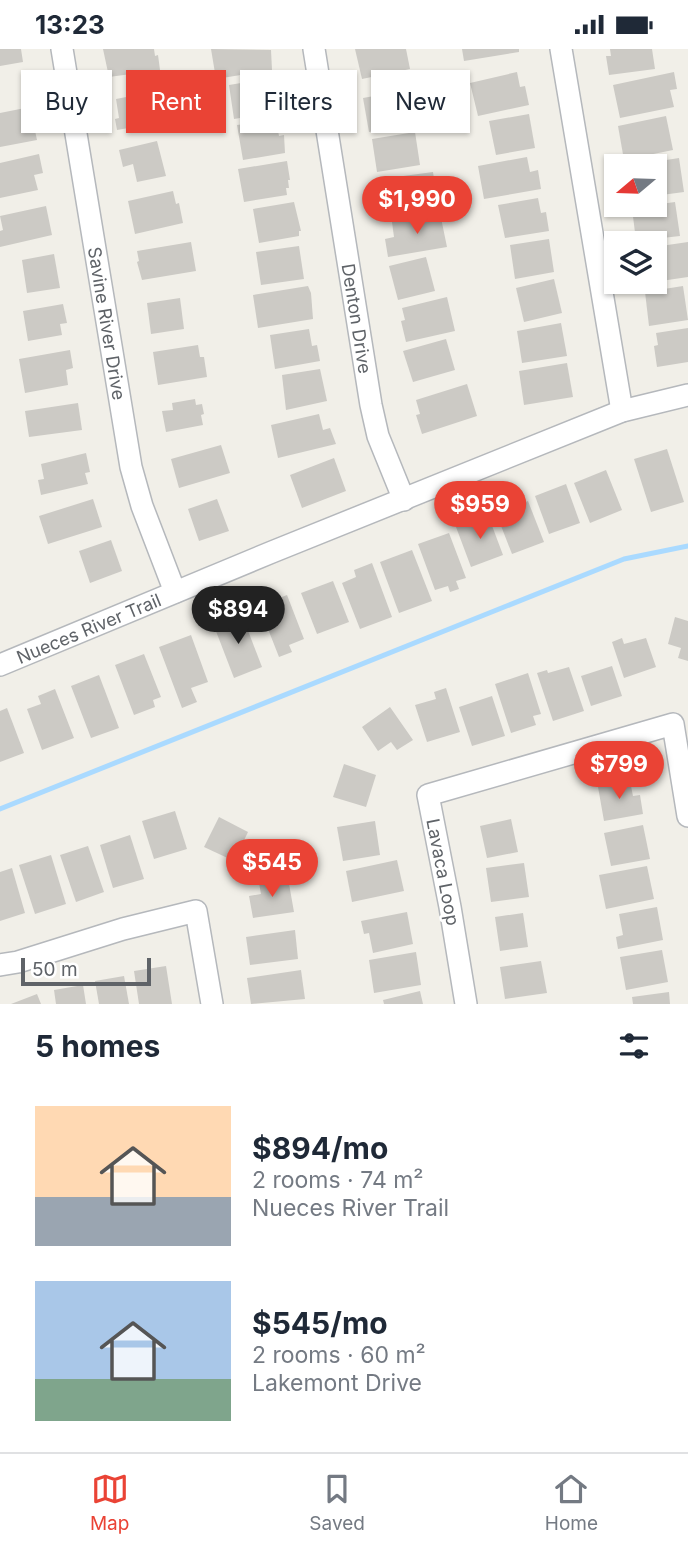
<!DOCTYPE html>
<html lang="en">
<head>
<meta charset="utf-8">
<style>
	body { margin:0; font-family:Inter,sans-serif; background:#f6f6f7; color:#1f2937; height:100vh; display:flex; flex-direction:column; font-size:26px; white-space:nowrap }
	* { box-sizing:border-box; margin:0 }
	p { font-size:23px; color:#747a83 }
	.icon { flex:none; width:38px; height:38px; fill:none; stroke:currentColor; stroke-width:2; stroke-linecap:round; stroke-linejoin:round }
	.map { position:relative; height:955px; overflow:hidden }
	.panel { display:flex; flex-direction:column; background:#fff; flex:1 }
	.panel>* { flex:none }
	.top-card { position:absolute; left:21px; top:21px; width:648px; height:63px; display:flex; gap:14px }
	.needle { width:46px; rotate:251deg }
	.buttons { position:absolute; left:604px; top:105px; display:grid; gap:14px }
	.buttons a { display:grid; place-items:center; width:63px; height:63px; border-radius:0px; background:#fff; box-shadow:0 2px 5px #0004; font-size:35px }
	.scale { position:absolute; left:21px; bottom:18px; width:130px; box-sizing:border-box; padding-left:7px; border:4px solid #5f6368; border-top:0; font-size:19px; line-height:24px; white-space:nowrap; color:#5f6368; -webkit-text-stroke:5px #fff; paint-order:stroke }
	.price { position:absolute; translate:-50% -60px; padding:0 16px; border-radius:24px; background:#ea4335; color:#fff; font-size:23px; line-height:46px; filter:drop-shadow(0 2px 4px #0008) }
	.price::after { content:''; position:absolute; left:50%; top:42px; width:21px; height:16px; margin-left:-10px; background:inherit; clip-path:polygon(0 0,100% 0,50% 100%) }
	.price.on { background:#222; color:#fff }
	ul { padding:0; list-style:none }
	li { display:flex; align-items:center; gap:21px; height:175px; padding:0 35px }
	li span { display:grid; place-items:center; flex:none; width:196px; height:140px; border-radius:0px; color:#555 }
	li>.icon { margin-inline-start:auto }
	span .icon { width:84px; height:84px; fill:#fffc; stroke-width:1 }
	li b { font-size:30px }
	h2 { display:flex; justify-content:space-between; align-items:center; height:84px; padding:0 35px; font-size:30px }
	.tag { padding:0 24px; border-radius:0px; background:#fff; box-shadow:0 2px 5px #0004; font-size:24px; line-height:63px }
	.tag.on { background:#ea4335; color:#fff }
	.status { display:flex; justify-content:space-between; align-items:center; height:49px; padding:0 35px; background:#fff; direction:ltr }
	.status svg { height:19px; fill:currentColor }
	.menu { display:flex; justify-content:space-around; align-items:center; height:98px; border-top:2px solid #e0e1e3; background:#fff; font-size:19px; color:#747a83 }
	.menu a { display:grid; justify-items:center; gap:4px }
	.menu .on { color:#ea4335 }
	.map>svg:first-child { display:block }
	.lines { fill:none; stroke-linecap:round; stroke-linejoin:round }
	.stream { stroke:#aadaff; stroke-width:5 }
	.building { fill:#cccac5 }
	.minor-casing { stroke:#b5b8bc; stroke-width:24 }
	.minor { stroke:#fff; stroke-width:21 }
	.labels { text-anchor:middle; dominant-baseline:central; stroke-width:5; stroke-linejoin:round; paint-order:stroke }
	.street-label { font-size:18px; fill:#5f6368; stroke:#fff }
</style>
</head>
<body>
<div class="status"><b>13:23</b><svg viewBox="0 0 49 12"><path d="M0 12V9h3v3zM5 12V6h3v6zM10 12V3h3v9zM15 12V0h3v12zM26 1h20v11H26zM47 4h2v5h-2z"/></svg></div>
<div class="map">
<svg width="688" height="955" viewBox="0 0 688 955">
	<rect width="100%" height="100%" fill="#f1efe8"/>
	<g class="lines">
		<polyline class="stream" points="0,760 624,510 688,497"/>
	</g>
	<g class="building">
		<polygon points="0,0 21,0 23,13 0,17"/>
		<polygon points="103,0 154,0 155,7 158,6 160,21 109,28"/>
		<polygon points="211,0 271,1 272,21 216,30"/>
		<polygon points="355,0 406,0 410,20 362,30"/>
		<polygon points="462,0 519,0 519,3 464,12"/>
		<polygon points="610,0 652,0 655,20 609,26 606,7 611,7"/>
		<polygon points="517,23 520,38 525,37 529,56 478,67 470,34"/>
		<polygon points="674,23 677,40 670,41 674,58 620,69 613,36"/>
		<polygon points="271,29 273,43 277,42 280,59 276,60 276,63 234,70 229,36"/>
		<polygon points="418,39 424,73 369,83 363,49"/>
		<polygon points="147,44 152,75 117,81 115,70 119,69 116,50"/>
		<polygon points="30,58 37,91 0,98 0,64"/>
		<polygon points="529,65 535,99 496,106 489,72"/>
		<polygon points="666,67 673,101 624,111 618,77"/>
		<polygon points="276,71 279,87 284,86 285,104 243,111 237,76"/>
		<polygon points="415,83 420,116 377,123 372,90"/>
		<polygon points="157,92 166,127 137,133 133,115 123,118 119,101"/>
		<polygon points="39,105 43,124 34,126 38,141 0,149 0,114"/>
		<polygon points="527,108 530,123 538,121 541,140 484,150 478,117"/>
		<polygon points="679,109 684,143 654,147 654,117 635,116"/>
		<polygon points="287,112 290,131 288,131 289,139 286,139 287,146 244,153 238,120"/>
		<polygon points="433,123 438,156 384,164 381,130"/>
		<polygon points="173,142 176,155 179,154 183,174 135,185 128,152"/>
		<polygon points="538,149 541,164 546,163 549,182 505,189 498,156"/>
		<polygon points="294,153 301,182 299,182 299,187 259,194 253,160"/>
		<polygon points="675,153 680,187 636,192 632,159"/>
		<polygon points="46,157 52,186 0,198 0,182 3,181 0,167"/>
		<polygon points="440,164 447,198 388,208 385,190 394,188 392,173"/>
		<polygon points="549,190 554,223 515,230 510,196"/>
		<polygon points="191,193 196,222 142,231 137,213 139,212 137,202"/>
		<polygon points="688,193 688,228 654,233 654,198"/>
		<polygon points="299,197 304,230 261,236 256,203"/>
		<polygon points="54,205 60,239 27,244 22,211"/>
		<polygon points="426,208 435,242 398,251 389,217"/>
		<polygon points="554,230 562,264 524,273 516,239"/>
		<polygon points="308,237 311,244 313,270 258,279 253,246"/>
		<polygon points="683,237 688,271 649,277 645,243"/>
		<polygon points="447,248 455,282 406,293 401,272 405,271 402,259"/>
		<polygon points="180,249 184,280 151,285 147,254"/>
		<polygon points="63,255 67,274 60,275 62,286 28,292 23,262"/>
		<polygon points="561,274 567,307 522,314 517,282"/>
		<polygon points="688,279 688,313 657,318 654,297 658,296 656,284"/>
		<polygon points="309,280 312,297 317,296 320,312 275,320 270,286"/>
		<polygon points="446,290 455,321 413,333 403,302"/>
		<polygon points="198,296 200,308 204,308 207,328 158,336 153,303"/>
		<polygon points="70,301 73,319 66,321 68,336 25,344 19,310"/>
		<polygon points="567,314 573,348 524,356 519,322"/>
		<polygon points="320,320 327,352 286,361 282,326"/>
		<polygon points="467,335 477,367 422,385 416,366 420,365 416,351"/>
		<polygon points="195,350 196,356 202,355 204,365 201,366 203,376 166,383 162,362 173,361 172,354"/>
		<polygon points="78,354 82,381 29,388 25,362"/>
		<polygon points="319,365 323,381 330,379 336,395 278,409 271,376"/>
		<polygon points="221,396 230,424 179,439 171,410"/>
		<polygon points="667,400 684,453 651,463 634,410"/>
		<polygon points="86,404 90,423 85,424 88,435 41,446 38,431 44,430 41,415"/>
		<polygon points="334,409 346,442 302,459 290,426"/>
		<polygon points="606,421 622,461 590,474 574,434"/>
		<polygon points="566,435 580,474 549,485 535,447"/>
		<polygon points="93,450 102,478 48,495 39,467"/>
		<polygon points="217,450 229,482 199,492 188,460"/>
		<polygon points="528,452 544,493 512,505 496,464"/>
		<polygon points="488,466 503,506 471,518 456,478"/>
		<polygon points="449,484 466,529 456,532 459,540 450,543 448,537 435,541 418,495"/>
		<polygon points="111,491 122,522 90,534 79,502"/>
		<polygon points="412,501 432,552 399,564 380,513"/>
		<polygon points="372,514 392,568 360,580 342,534 356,528 354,521"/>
		<polygon points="333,532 349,573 317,585 301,544"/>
		<polygon points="287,546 304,590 289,596 292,603 279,608 259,557"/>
		<polygon points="242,566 262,618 234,629 214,577"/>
		<polygon points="675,568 688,572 688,612 678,609 681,599 668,595"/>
		<polygon points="191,586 208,633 191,639 197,653 182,659 159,598"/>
		<polygon points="622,589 624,595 646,589 656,618 624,629 612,593"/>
		<polygon points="144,605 161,648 153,651 155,658 134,666 115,616"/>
		<polygon points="612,617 622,647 591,657 581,627"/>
		<polygon points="569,618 584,662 553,672 537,624 547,621 548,624"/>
		<polygon points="528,624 541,665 533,667 536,676 511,684 495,635"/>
		<polygon points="99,626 119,679 91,689 71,637"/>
		<polygon points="446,639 460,683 427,693 415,656 436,650 434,643"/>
		<polygon points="55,640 74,689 42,701 27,660 41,655 38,647"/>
		<polygon points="492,647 505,687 472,697 459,658"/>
		<polygon points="390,658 413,691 397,701 391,693 378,702 362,678"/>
		<polygon points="7,659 24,704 0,713 0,662"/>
		<polygon points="344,715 376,726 366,758 333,748"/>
		<polygon points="630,732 633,747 640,746 643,765 604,772 598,738"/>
		<polygon points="175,762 187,800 154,810 142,772"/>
		<polygon points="219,768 248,783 234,812 204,798"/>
		<polygon points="511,770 518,803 487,809 480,777"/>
		<polygon points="375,772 380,806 343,812 337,778"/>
		<polygon points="643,776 650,810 611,817 604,784"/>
		<polygon points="130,786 144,830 113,839 100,796"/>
		<polygon points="88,797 104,843 76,853 60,806"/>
		<polygon points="51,806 66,855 35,865 19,816"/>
		<polygon points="397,811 404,842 352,853 346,822"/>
		<polygon points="524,814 529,848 491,853 486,819"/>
		<polygon points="647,817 654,850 606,860 599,826"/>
		<polygon points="12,819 25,864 0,872 0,823"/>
		<polygon points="288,829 294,863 253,869 249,847 261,845 259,834"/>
		<polygon points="657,858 663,891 618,900 616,888 623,886 619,865"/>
		<polygon points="407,863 413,895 373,904 369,884 364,885 361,872"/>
		<polygon points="523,864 528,898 500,902 495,868"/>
		<polygon points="295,881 298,910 250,916 246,888"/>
		<polygon points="662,901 668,933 626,941 620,908"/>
		<polygon points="416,903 421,936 374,944 369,911"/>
		<polygon points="541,912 547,944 505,950 500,918"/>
		<polygon points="166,917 172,955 139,955 134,922"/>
		<polygon points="301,921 305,950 251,955 247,929"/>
		<polygon points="124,927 129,955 99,955 95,932"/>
		<polygon points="83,936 86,955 56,955 54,941"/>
		<polygon points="420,942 423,955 384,955 383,951"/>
		<polygon points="669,943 670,955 633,955 632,948"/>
		<polygon points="37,945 41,955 11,955"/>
	</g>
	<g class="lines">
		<g class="minor-casing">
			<g id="minor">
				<path id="s1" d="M62,0L131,418L142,457L175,543"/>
				<path id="s2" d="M314,0L371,356L378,387L404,451"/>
				<polyline points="561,0 622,362"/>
				<path id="s3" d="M0,616L272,503L622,362L688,346"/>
				<polyline points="0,916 18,913 123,880 196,862 212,955"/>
				<polyline points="466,955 450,858 428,746 673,675 688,767"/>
			</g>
		</g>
		<use href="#minor" class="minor"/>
	</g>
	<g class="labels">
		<g class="street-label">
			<text stroke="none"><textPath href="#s2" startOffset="273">Denton Drive</textPath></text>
			<text stroke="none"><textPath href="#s1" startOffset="278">Savine River Drive</textPath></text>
			<text stroke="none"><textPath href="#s3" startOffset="96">Nueces River Trail</textPath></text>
			<text transform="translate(443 823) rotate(79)">Lavaca Loop</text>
		</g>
	</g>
</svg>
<div class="buttons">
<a><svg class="needle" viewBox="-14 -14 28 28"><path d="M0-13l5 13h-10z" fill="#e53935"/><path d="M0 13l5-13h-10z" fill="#747a83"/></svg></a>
<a><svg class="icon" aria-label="layers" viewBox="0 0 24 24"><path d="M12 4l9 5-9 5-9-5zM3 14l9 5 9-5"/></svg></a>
</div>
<div class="scale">50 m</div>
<b class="price" style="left:417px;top:187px">$1,990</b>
<b class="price" style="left:480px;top:492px">$959</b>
<b class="price on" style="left:238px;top:597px">$894</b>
<b class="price" style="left:619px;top:752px">$799</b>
<b class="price" style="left:272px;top:850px">$545</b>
<div class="top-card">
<a class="tag">Buy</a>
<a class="tag on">Rent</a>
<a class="tag">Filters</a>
<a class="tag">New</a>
</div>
</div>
<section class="panel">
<h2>5 homes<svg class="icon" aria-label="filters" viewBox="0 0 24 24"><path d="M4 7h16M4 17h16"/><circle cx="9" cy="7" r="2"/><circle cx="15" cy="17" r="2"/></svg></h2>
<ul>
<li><span style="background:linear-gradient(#ffd9b3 65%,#9aa5b1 0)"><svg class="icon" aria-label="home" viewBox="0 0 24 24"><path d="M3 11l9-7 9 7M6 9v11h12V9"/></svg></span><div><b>$894/mo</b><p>2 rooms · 74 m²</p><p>Nueces River Trail</p></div></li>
<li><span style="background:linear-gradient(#a9c7e8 70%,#7fa58c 0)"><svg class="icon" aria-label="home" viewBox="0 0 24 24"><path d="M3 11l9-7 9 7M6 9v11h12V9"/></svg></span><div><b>$545/mo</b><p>2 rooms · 60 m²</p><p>Lakemont Drive</p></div></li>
</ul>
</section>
<nav class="menu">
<a class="on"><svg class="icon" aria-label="map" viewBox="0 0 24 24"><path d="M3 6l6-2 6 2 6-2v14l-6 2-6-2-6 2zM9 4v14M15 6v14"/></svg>Map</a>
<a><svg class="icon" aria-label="saved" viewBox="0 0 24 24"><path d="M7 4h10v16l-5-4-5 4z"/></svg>Saved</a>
<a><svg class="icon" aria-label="home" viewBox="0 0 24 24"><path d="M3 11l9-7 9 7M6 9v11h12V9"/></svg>Home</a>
</nav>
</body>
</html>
